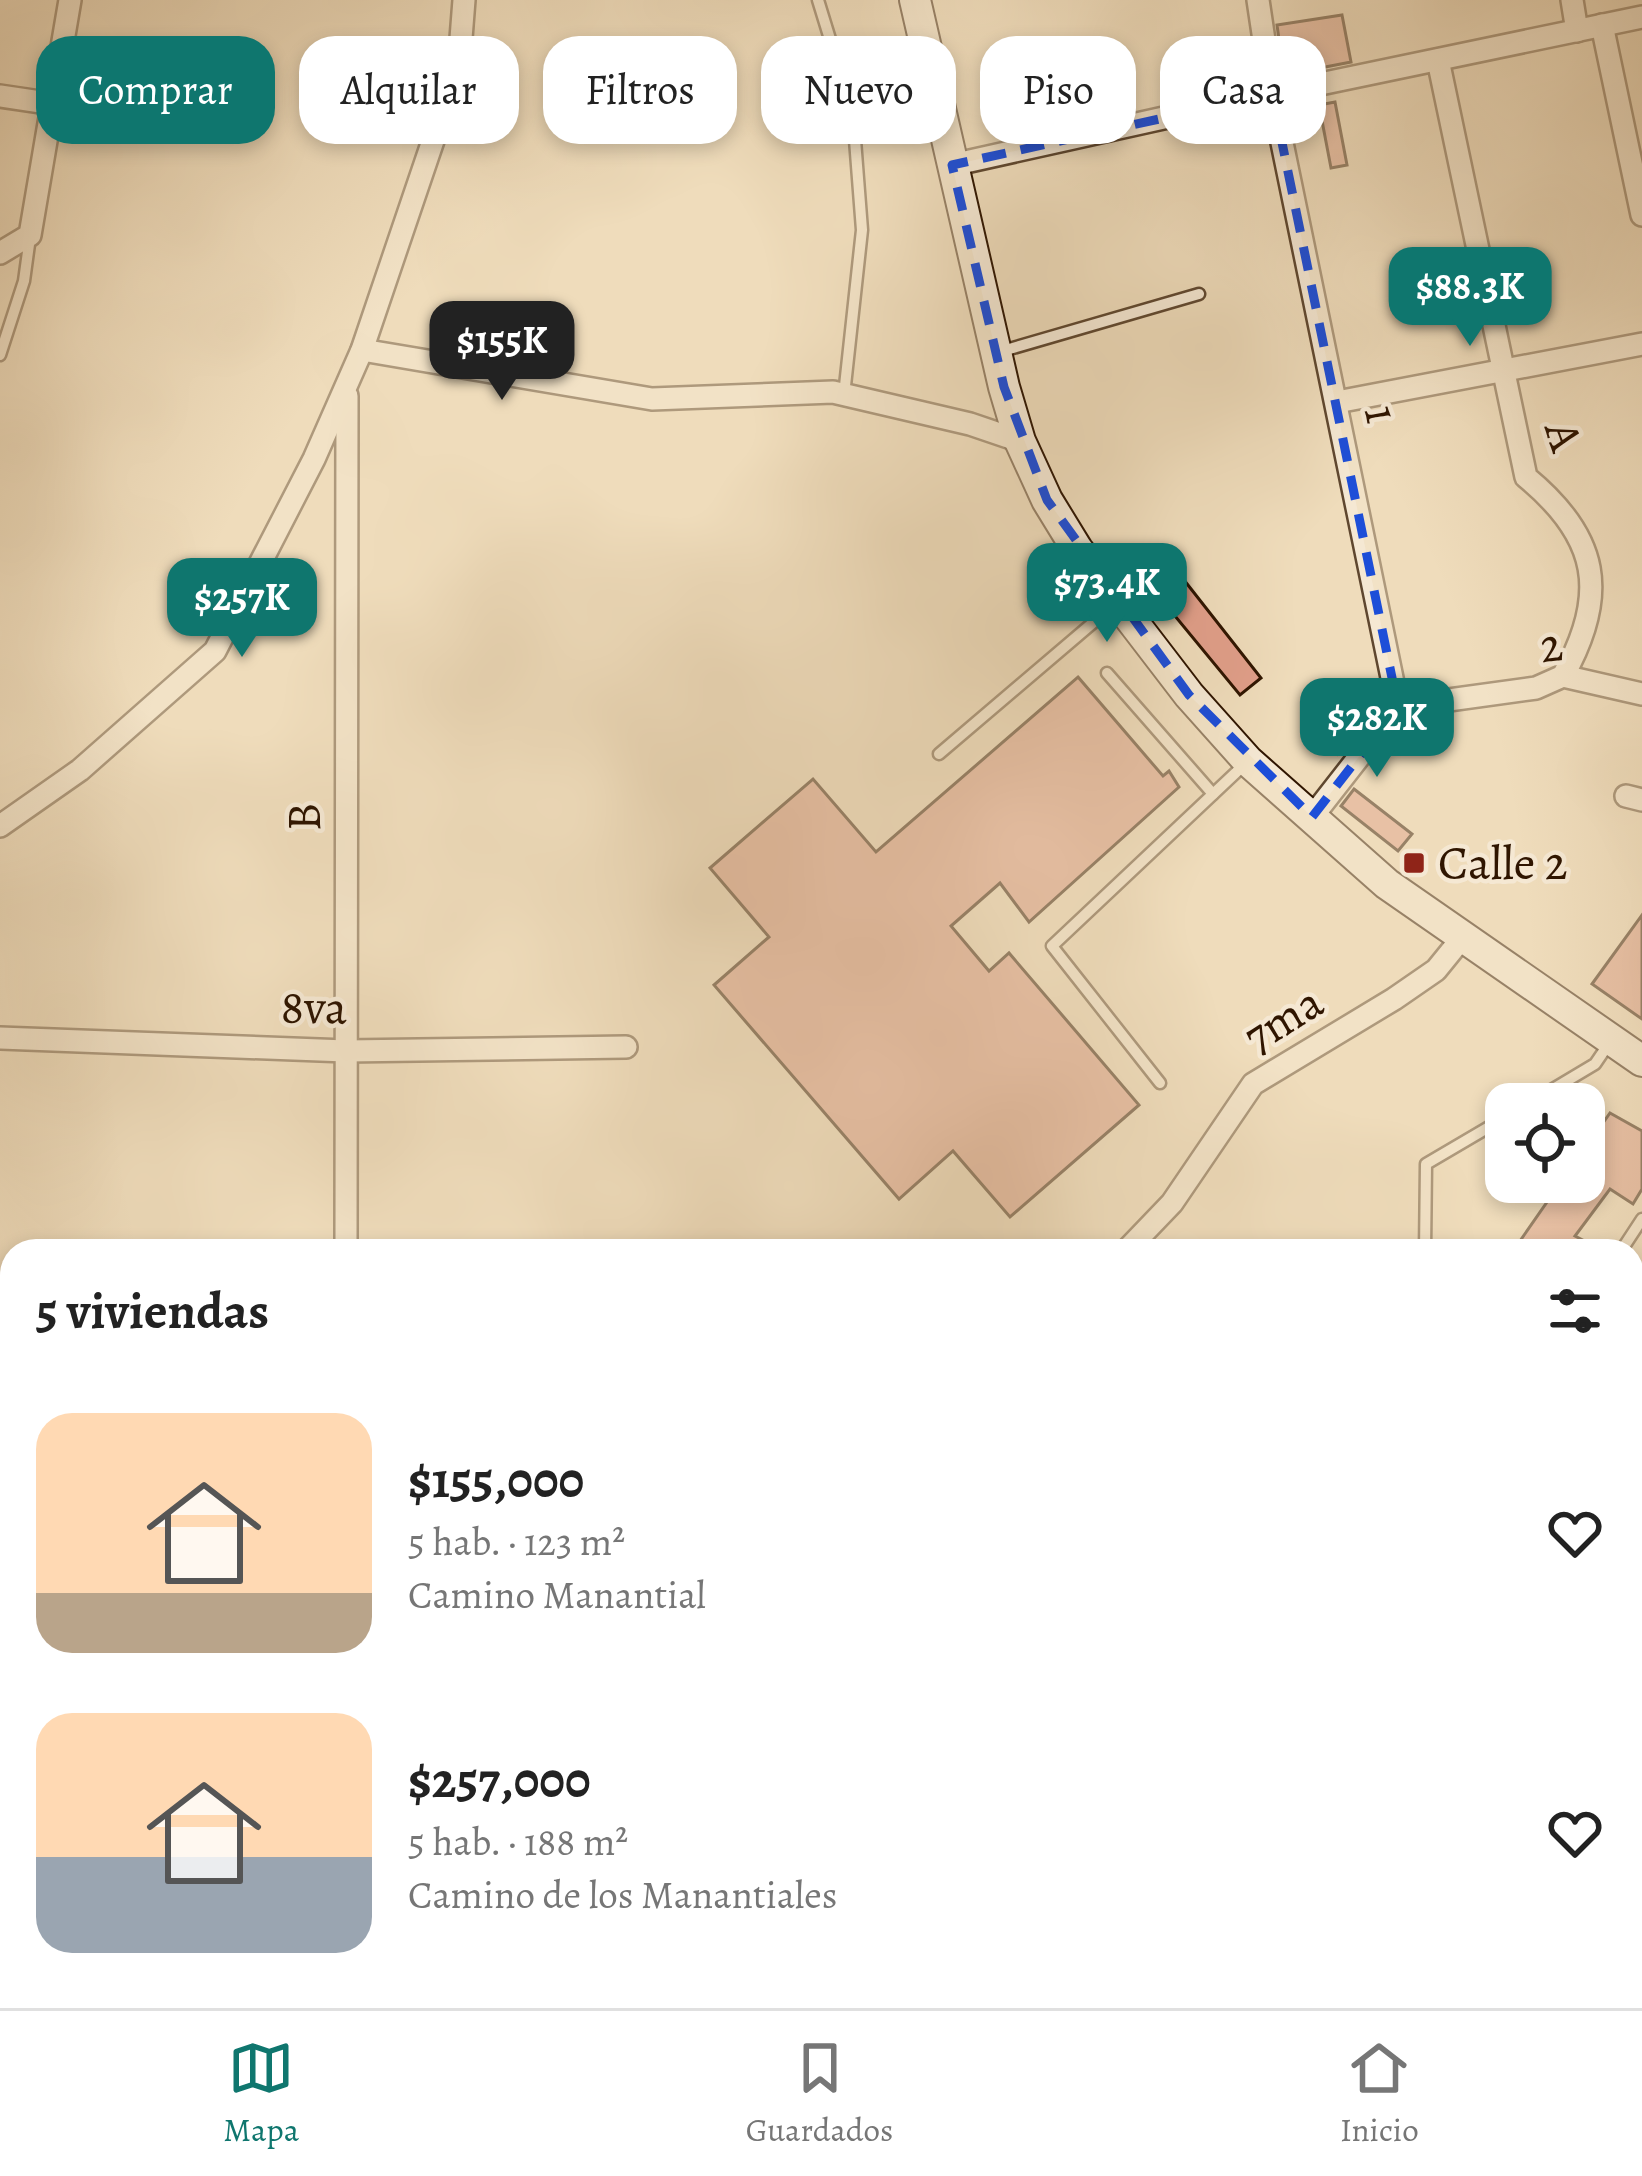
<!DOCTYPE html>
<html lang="es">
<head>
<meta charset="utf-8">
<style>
	body { margin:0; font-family:Alegreya,serif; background:#f6f6f6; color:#222; height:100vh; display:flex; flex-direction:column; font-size:45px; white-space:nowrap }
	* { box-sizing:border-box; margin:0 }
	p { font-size:39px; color:#767676 }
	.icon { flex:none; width:66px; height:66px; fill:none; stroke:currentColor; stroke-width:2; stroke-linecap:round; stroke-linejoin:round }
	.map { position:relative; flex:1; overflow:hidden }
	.panel { position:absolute; left:0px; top:1239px; width:1644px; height:771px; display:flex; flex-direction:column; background:#fff; border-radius:36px 36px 0 0; box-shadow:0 6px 18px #0003 }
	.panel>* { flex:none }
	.guide { position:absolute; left:36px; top:36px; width:1572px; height:108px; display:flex; gap:24px }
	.controls { position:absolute; left:1485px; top:1083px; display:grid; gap:24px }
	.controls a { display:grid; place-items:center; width:120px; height:120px; border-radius:24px; background:#fff; box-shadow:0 6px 18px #0003; font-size:60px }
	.price { position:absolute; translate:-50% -102px; padding:0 27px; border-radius:24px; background:#0f766e; color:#fff; font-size:39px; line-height:78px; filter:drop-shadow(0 3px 6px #0008) }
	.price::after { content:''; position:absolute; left:50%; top:72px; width:36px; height:27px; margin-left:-18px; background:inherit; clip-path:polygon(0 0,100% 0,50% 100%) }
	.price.selected { background:#222; color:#fff }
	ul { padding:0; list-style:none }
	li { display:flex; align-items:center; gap:36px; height:300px; padding:0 36px }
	li span { display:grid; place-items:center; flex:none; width:336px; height:240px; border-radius:36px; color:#555 }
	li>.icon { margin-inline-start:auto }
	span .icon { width:144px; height:144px; fill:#fffc; stroke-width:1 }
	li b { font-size:51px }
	h2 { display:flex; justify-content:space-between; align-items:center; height:144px; padding:0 36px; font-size:51px }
	.chip { padding:0 42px; border-radius:36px; background:#fff; box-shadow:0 6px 18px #0003; font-size:42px; line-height:108px }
	.chip.selected { background:#0f766e; color:#fff }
	.tabs { display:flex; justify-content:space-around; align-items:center; height:168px; border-top:3px solid #e0e0e0; background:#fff; font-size:33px; color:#767676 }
	.tabs a { display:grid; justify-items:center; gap:6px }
	.tabs .selected { color:#0f766e }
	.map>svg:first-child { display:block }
	.building { fill:#e19f8a; stroke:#2f1500; stroke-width:3 }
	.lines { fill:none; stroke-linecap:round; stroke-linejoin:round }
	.lane-casing { stroke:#5f472f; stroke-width:15 }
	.street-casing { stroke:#5f472f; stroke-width:26 }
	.secondary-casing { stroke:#2f1500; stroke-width:34 }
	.lane { stroke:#f5e8d3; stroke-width:10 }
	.street { stroke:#f5e8d3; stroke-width:21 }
	.secondary { stroke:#f5e8d3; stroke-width:30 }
	.marked { fill:none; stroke:#1d4ed8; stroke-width:9; stroke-dasharray:24 15; stroke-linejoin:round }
	.poi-dot { fill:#8f2418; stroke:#f5e8d3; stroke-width:4.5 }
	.labels { text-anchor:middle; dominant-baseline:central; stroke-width:9; stroke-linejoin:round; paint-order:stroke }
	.street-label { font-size:48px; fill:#2f1500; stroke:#f5e8d3 }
	.poi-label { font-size:48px; fill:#2f1500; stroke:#f5e8d3; text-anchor:start }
</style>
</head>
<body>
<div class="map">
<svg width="1642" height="2008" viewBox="0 0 1642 2008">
	<rect width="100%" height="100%" fill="#efdcbb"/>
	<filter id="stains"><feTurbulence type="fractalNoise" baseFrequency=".00167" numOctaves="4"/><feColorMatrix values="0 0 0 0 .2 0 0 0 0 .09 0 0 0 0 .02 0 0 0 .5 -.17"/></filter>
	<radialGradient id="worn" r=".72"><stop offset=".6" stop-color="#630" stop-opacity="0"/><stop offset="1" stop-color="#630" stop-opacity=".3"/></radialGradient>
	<g class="building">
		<polygon points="1342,15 1351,62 1284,75 1277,25"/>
		<polygon points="1335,102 1347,165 1331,168 1319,105"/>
		<polygon points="1184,580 1261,678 1240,695 1161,599"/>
		<polygon points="1078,677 1163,776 1169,771 1179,787 1029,922 1000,883 951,926 989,971 1009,953 1139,1105 1010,1217 953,1151 899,1199 714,985 769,937 710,868 813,779 876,852"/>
		<polygon points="1354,685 1378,708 1337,754 1312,729"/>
		<polygon points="1354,789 1412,834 1398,851 1341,806"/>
		<polygon points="1642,915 1642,1019 1592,984"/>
		<polygon points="1610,1113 1642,1131 1642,1189 1633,1204 1610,1189 1575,1236 1604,1251 1513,1251 1561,1182 1584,1182 1584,1150"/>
	</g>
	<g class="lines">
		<g class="lane-casing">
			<g id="lane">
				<polyline points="818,0 853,114 862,230 844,395"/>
				<polyline points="999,352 1199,294"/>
				<polyline points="0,355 24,281 30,237"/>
				<polyline points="1107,673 1213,794"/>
				<polyline points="939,754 1115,604"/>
				<polyline points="1160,1083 1052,946 1246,763"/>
				<polyline points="1528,1104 1595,1064 1610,1042"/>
				<polyline points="1425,1251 1426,1164 1506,1117"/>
				<polyline points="1621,1251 1642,1219"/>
				<polyline points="1632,1319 1642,1325"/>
				<polyline points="1632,1868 1642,1885"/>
				<polyline points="1573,1998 1580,2008"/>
			</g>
		</g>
		<g class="street-casing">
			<g id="street">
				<polyline points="1258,0 1272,94 1398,707 1312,817"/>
				<polyline points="1572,0 1577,31"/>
				<polyline points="1602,25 1642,215"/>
				<path d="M1438,60L1526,477C1599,537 1609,594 1563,676"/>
				<polyline points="0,96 54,104"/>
				<polyline points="952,165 1272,94 1642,17"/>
				<polyline points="0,253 30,235 70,0"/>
				<polyline points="362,350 652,399 833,392 970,424 1020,441"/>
				<polyline points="1337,402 1642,344"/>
				<polyline points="1398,707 1536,688 1563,676 1642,694"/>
				<polyline points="1626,796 1642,800"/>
				<polyline points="0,826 80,770 215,651 314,459 362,350 459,64 464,0"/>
				<polyline points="0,1038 346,1051 626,1047"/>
				<polyline points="346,1251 347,396"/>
				<polyline points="1126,1251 1172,1203 1253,1084 1394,999 1436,970 1462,938"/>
				<polyline points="0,1296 12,1296"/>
				<polyline points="0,1549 12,1549"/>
				<polyline points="0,1796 12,1796"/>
				<polyline points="339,2008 339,1998"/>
				<polyline points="770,2008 770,1998"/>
				<polyline points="1018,2008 1023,1998"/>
				<polyline points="1262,2008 1266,1998"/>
				<polyline points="1511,2008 1516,1998"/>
			</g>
		</g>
		<g class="secondary-casing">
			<polyline id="secondary" points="915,0 1004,387 1020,441 1047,500 1077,549 1189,695 1248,761 1387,884 1642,1061"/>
		</g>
		<use href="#lane" class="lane"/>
		<use href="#street" class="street"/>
		<use href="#secondary" class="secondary"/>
	</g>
	<path d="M0 0H1642V2008H0ZM1272,94L1398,707L1312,817L1189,695L1047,500L1004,387L952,165Z" fill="#efdcbb" fill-opacity=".55" fill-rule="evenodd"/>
	<path class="marked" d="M1272,94L1398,707L1312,817L1189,695L1047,500L1004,387L952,165Z"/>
	<rect class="poi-dot" x="1402" y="851" width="24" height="24" rx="6"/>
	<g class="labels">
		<g class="street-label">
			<text transform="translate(1382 414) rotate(79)">1</text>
			<text transform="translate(1564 436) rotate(72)">A</text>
			<text transform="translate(1551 645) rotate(-7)">2</text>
			<text transform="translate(304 817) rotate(-90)">B</text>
			<text transform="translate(314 1007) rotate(1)">8va</text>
			<text transform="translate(1283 1019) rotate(-32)">7ma</text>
		</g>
		<g class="poi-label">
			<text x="1438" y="863">Calle 2</text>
		</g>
	</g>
	<rect width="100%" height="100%" filter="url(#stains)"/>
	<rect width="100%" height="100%" fill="url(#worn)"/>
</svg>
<div class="controls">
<a><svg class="icon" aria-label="locate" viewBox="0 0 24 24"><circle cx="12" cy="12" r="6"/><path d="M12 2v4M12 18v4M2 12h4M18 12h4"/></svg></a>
</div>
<b class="price" style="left:1470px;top:349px">$88.3K</b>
<b class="price selected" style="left:502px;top:403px">$155K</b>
<b class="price" style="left:1107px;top:645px">$73.4K</b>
<b class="price" style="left:242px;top:660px">$257K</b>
<b class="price" style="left:1377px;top:780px">$282K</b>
<div class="guide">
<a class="chip selected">Comprar</a>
<a class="chip">Alquilar</a>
<a class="chip">Filtros</a>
<a class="chip">Nuevo</a>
<a class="chip">Piso</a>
<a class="chip">Casa</a>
</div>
<section class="panel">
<h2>5 viviendas<svg class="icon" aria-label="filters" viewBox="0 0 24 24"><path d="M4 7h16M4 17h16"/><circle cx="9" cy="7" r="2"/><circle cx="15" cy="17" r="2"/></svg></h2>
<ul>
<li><span style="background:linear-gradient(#ffd9b3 75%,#b9a48a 0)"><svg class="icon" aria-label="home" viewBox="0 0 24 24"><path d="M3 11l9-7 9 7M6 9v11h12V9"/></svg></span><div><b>$155,000</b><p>5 hab. · 123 m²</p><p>Camino Manantial</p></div><svg class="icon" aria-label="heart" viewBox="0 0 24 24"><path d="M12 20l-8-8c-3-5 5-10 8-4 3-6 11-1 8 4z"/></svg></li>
<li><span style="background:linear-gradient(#ffd9b3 60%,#9aa5b1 0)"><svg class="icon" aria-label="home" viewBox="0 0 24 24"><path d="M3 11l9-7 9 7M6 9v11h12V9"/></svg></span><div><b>$257,000</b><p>5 hab. · 188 m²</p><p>Camino de los Manantiales</p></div><svg class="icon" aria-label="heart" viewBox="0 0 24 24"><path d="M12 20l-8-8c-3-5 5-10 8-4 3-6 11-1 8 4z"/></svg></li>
</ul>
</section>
</div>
<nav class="tabs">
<a class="selected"><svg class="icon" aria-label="map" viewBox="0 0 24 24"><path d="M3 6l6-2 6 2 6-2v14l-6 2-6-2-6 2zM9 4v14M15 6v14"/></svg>Mapa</a>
<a><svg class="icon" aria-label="saved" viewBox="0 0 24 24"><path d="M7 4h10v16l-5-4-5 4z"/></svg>Guardados</a>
<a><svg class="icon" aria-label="home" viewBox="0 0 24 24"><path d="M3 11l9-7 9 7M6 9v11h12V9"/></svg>Inicio</a>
</nav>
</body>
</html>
